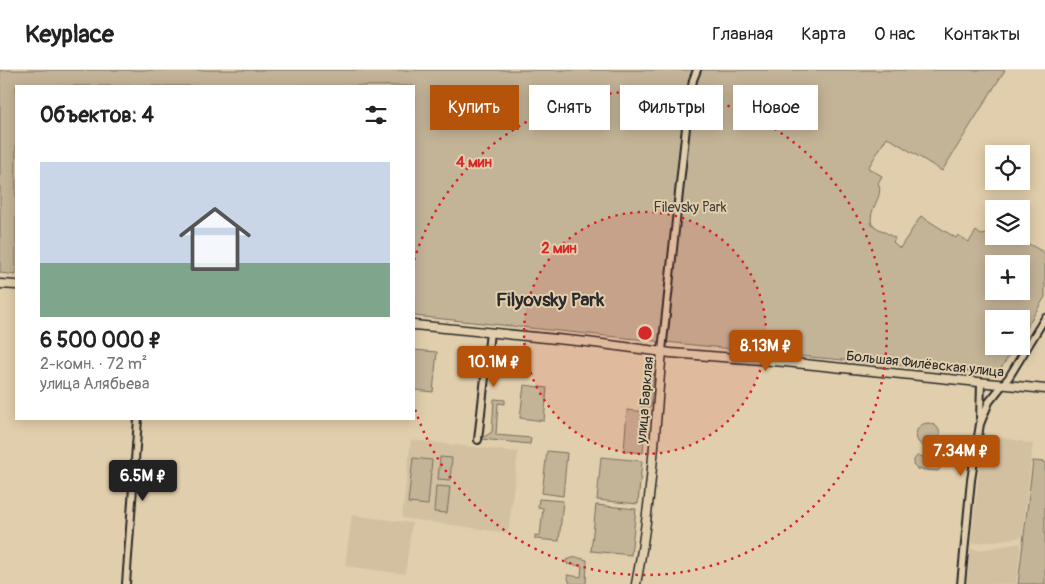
<!DOCTYPE html>
<html lang="ru">
<head>
<meta charset="utf-8">
<style>
	body { margin:0; font-family:Pangolin,sans-serif; background:#f2f2f2; color:#222; height:100vh; display:flex; flex-direction:column; font-size:19px; white-space:nowrap }
	* { box-sizing:border-box; margin:0 }
	p { font-size:16px; color:#767676 }
	.icon { flex:none; width:28px; height:28px; fill:none; stroke:currentColor; stroke-width:2; stroke-linecap:round; stroke-linejoin:round }
	.map { position:relative; flex:1; overflow:hidden }
	.side { position:absolute; left:15px; top:15px; width:400px; height:335px; display:flex; flex-direction:column; background:#fff; border-radius:0px; box-shadow:0 2px 12px #0003 }
	.side>* { flex:none }
	.guide { position:absolute; left:430px; top:15px; width:475px; height:45px; display:flex; gap:10px }
	.fabs { position:absolute; left:985px; top:75px; display:grid; gap:10px }
	.fabs a { display:grid; place-items:center; width:45px; height:45px; border-radius:0px; background:#fff; box-shadow:0 2px 12px #0003; font-size:25px }
	.price { position:absolute; translate:-50% -42px; padding:0 11px; border-radius:5px; background:#b45309; color:#fff; font-size:16px; line-height:32px; filter:drop-shadow(0 1px 2px #0008) }
	.price::after { content:''; position:absolute; left:50%; top:30px; width:15px; height:11px; margin-left:-8px; background:inherit; clip-path:polygon(0 0,100% 0,50% 100%) }
	.price.on { background:#222; color:#fff }
	ul { padding:0; list-style:none }
	li { display:grid; align-content:center; gap:10px; height:265px; padding:0 25px }
	li span { display:grid; place-items:center; height:155px; border-radius:0px; color:#555 }
	li>.icon { margin-inline-start:auto }
	span .icon { width:90px; height:90px; fill:#fffc; stroke-width:1 }
	li b { font-size:21px }
	h2 { display:flex; justify-content:space-between; align-items:center; height:60px; padding:0 25px; font-size:21px }
	.tag { padding:0 18px; border-radius:0px; background:#fff; box-shadow:0 2px 12px #0003; font-size:18px; line-height:45px }
	.tag.on { background:#b45309; color:#fff }
	header { display:flex; align-items:center; gap:30px; box-sizing:border-box; height:70px; padding:0 25px; background:#fff; border-bottom:1px solid #e0e0e0 }
	header strong { font-size:24px }
	nav { display:flex; gap:28px; margin-inline-start:auto; font-size:18px }
	.map>svg:first-child { display:block }
	.built { fill:#d2c0a1 }
	.green { fill:#c3b397; stroke:#776f61; fill-rule:evenodd }
	.lines { fill:none; stroke-linecap:round; stroke-linejoin:round }
	.minor-casing { stroke:#2b2b2b; stroke-width:10 }
	.major-casing { stroke:#2b2b2b; stroke-width:11 }
	.minor { stroke:#e1ceac; stroke-width:6 }
	.major { stroke:#e1ceac; stroke-width:8 }
	.ring { fill:none; stroke:#d62828; stroke-width:2.5; stroke-dasharray:2.5 5 }
	.labels { text-anchor:middle; dominant-baseline:central; stroke-width:4; stroke-linejoin:round; paint-order:stroke }
	.park-label { font-size:14px; fill:#423f3b; stroke:#e1ceac }
	.street-label { font-size:14px; fill:#2b2b2b; stroke:#e1ceac }
	.district-label { font-size:19px; font-weight:bold; fill:#2b2b2b; stroke:#e1ceac }
	.centre { fill:#d62828; stroke:#e1ceac; stroke-width:2.5 }
	.ring-label { font-size:15px; text-anchor:middle; font-weight:bold; fill:#d62828; stroke:#e1ceac; stroke-width:4; stroke-linejoin:round; paint-order:stroke }
</style>
</head>
<body>
<header>
<strong>Keyplace</strong>
<nav><a>Главная</a><a>Карта</a><a>О нас</a><a>Контакты</a></nav>
</header>
<div class="map">
<svg width="1045" height="514" viewBox="0 0 1045 514">
	<rect width="100%" height="100%" fill="#e1ceac"/>
	<filter id="ink" filterUnits="userSpaceOnUse"><feTurbulence type="fractalNoise" baseFrequency=".02" numOctaves="2"/><feDisplacementMap in="SourceGraphic" scale="10" xChannelSelector="R" yChannelSelector="G"/><feConvolveMatrix kernelMatrix="1 2 1 2 8 2 1 2 1" color-interpolation-filters="sRGB"/></filter>
	<g filter="url(#ink)">
		<g class="built">
			<polygon points="986,364 1033,374 1022,467 971,474 982,372"/>
			<polygon points="411,370 518,382 508,463 402,448"/>
			<polygon points="352,445 412,453 405,504 345,496"/>
			<polygon points="1021,473 1016,514 967,514 970,479 979,480"/>
		</g>
		<g class="green">
			<path d="M0,0H1005L942,101L887,67L868,98L882,106L878,113C885,127 867,139 872,155L895,168L893,172L900,178L921,146L956,168L958,165L969,172L976,161L981,165L994,163V166H1015L1045,183V227L1021,266V249H994V276H1015L998,303L995,304L810,287L414,246V16H16V205L0,203ZM994,194H1021V221H994Z"/>
			<polygon points="414,280 437,282 433,322 414,320"/>
			<polygon points="644,301 654,302 651,337 641,336"/>
			<polygon points="524,315 547,318 544,351 520,348"/>
			<polygon points="494,329 505,330 505,334 498,333 496,365 531,368 530,374 481,369 492,362"/>
			<polygon points="627,340 646,342 643,383 624,381"/>
			<circle cx="928" cy="365" r="12"/>
			<polygon points="547,381 567,383 563,426 542,423"/>
			<polygon points="917,386 938,388 942,392 941,397 938,401 917,399 913,395 914,390"/>
			<polygon points="440,387 452,388 450,410 438,409"/>
			<polygon points="601,387 642,391 638,434 597,430"/>
			<polygon points="413,388 432,390 428,435 408,433"/>
			<polygon points="1033,391 1045,392 1045,514 1018,514"/>
			<polygon points="436,416 450,417 447,443 434,442"/>
			<polygon points="539,429 563,431 559,471 535,469 535,465 540,466 543,438 538,437"/>
			<polygon points="596,435 636,439 631,485 591,481"/>
			<polygon points="576,487 587,490 586,514 570,514 567,505 581,507 582,496 567,494 566,490"/>
		</g>
		<g class="lines">
			<g class="minor-casing">
				<g id="minor">
					<polyline points="662,281 688,39 693,10 697,0"/>
					<polyline points="980,349 981,313"/>
					<polyline points="478,370 490,262"/>
					<polyline points="126,514 138,349"/>
					<polyline points="961,514 971,410 980,354 989,332 1009,307 1045,248"/>
				</g>
			</g>
			<g class="major-casing">
				<g id="major">
					<polyline points="0,214 16,215"/>
					<polyline points="414,255 587,272 671,283 785,292 1045,319"/>
					<path d="M636,514C651,438 655,359 662,281"/>
				</g>
			</g>
			<use href="#minor" class="minor"/>
			<use href="#major" class="major"/>
		</g>
	</g>
	<circle cx="645" cy="263" r="121" fill="#d62828" fill-opacity=".12"/>
	<g class="ring">
		<circle cx="645" cy="263" r="121"/>
		<path d="M414 190A242 242 0 1 1 414 336"/>
	</g>
	<g class="labels">
		<g class="park-label">
			<text x="690" y="137">Filevsky Park</text>
		</g>
		<g class="street-label">
			<text transform="translate(925 294) rotate(6)">Большая Филёвская улица</text>
			<text transform="translate(645 330) rotate(-85)">улица Барклая</text>
		</g>
		<g class="district-label">
			<text x="550" y="230">Filyovsky Park</text>
		</g>
	</g>
	<circle cx="645" cy="263" r="8" class="centre"/>
	<g class="ring-label">
		<text x="474" y="97">4 мин</text>
		<text x="559" y="183">2 мин</text>
	</g>
</svg>
<div class="fabs">
<a><svg class="icon" aria-label="locate" viewBox="0 0 24 24"><circle cx="12" cy="12" r="6"/><path d="M12 2v4M12 18v4M2 12h4M18 12h4"/></svg></a>
<a><svg class="icon" aria-label="layers" viewBox="0 0 24 24"><path d="M12 4l9 5-9 5-9-5zM3 14l9 5 9-5"/></svg></a>
<a>+</a>
<a>−</a>
</div>
<b class="price" style="left:766px;top:302px">8.13M ₽</b>
<b class="price" style="left:494px;top:318px">10.1M ₽</b>
<b class="price" style="left:961px;top:407px">7.34M ₽</b>
<b class="price on" style="left:143px;top:432px">6.5M ₽</b>
<div class="guide">
<a class="tag on">Купить</a>
<a class="tag">Снять</a>
<a class="tag">Фильтры</a>
<a class="tag">Новое</a>
</div>
<section class="side">
<h2>Объектов: 4<svg class="icon" aria-label="filters" viewBox="0 0 24 24"><path d="M4 7h16M4 17h16"/><circle cx="9" cy="7" r="2"/><circle cx="15" cy="17" r="2"/></svg></h2>
<ul>
<li><span style="background:linear-gradient(#c9d6e8 65%,#7fa58c 0)"><svg class="icon" aria-label="home" viewBox="0 0 24 24"><path d="M3 11l9-7 9 7M6 9v11h12V9"/></svg></span><div><b>6 500 000 ₽</b><p>2-комн. · 72 m²</p><p>улица Алябьева</p></div></li>
</ul>
</section>
</div>
</body>
</html>
